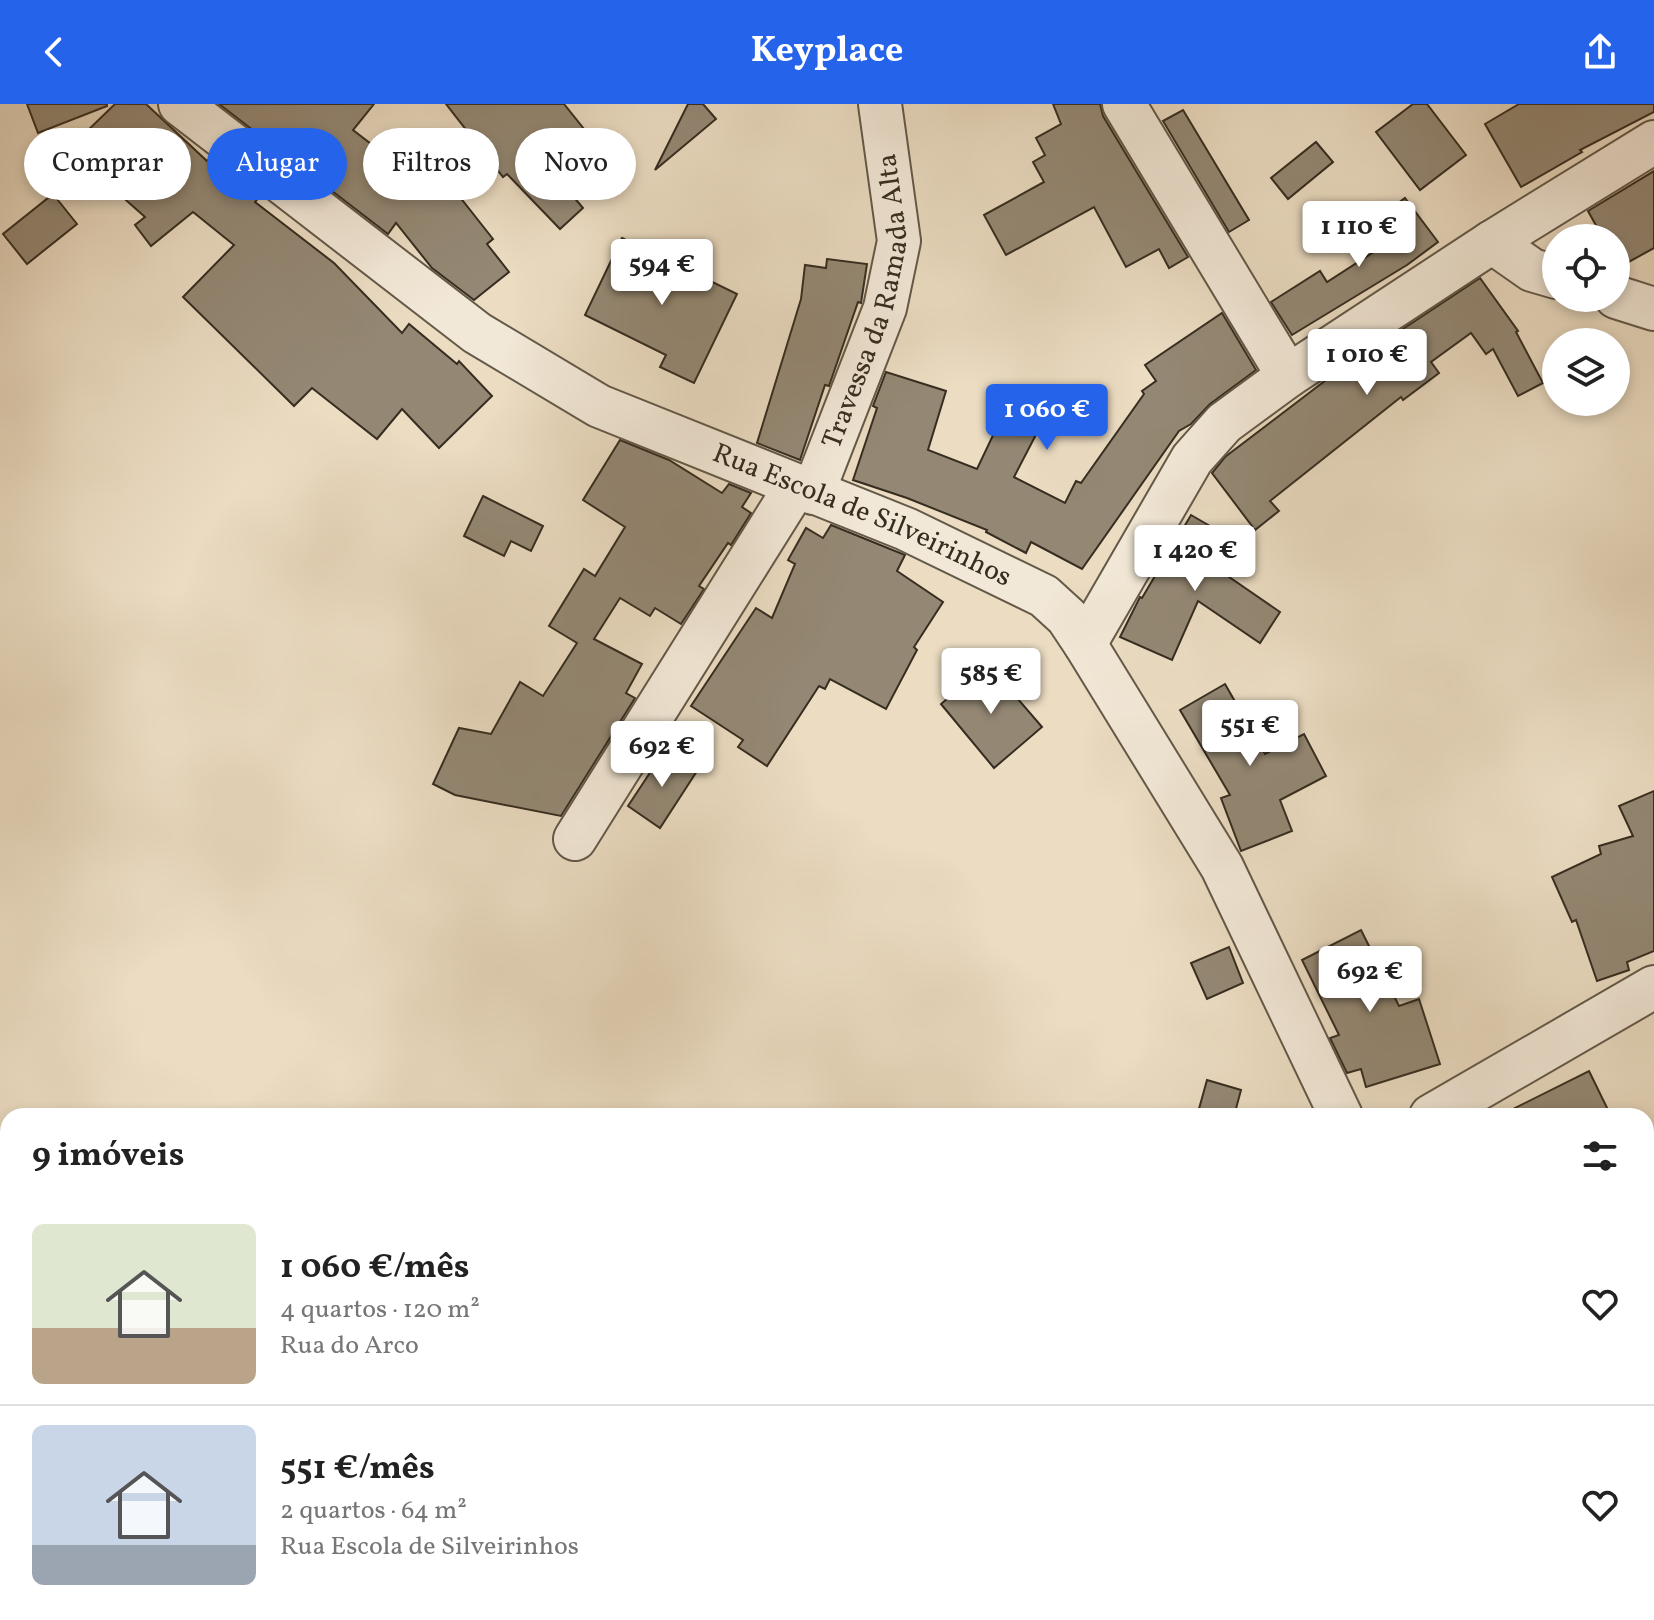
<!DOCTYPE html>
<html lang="pt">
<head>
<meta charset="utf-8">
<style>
	body { margin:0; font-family:Vollkorn,serif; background:#f2f2f2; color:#222; height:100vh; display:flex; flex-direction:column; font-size:30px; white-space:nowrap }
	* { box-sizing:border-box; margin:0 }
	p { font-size:26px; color:#767676 }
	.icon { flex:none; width:44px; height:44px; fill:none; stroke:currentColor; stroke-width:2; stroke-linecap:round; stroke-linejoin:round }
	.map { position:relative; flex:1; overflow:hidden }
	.side { position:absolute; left:0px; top:1004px; width:1654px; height:512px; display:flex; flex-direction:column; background:#fff; border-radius:24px 24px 0 0; box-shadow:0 4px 12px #0003 }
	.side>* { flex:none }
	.guide { position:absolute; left:24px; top:24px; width:800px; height:72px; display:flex; gap:16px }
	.buttons { position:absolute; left:1542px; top:120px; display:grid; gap:16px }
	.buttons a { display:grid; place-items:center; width:88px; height:88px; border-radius:50%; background:#fff; box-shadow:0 4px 12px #0003; font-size:40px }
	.price { position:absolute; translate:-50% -68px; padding:0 18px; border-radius:8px; background:#fff; color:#222; font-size:26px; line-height:52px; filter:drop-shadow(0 2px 4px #0008) }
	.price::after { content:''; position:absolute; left:50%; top:48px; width:24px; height:18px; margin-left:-12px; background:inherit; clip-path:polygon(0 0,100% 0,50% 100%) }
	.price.active { background:#2563eb; color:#fff }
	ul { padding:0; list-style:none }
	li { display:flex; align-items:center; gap:24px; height:200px; padding:0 32px }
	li+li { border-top:2px solid #e0e0e0 }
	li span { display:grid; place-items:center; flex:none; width:224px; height:160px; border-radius:12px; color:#555 }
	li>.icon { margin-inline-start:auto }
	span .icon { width:96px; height:96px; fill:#fffc; stroke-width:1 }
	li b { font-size:34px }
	h2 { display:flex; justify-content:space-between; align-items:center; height:96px; padding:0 32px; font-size:34px }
	.chip { padding:0 28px; border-radius:36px; background:#fff; box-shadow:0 4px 12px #0003; font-size:28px; line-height:72px }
	.chip.active { background:#2563eb; color:#fff }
	header { display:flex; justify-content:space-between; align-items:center; height:104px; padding:0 32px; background:#2563eb; color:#fff; font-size:36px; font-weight:700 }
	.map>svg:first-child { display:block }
	.building { fill:#948874; stroke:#362d20; stroke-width:2 }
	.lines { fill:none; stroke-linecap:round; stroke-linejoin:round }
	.minor-casing { stroke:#635948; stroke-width:46 }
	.minor { stroke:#f2e8d7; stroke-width:42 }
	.labels { text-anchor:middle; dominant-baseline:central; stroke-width:6; stroke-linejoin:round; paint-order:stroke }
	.street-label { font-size:28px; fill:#362d20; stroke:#f2e8d7 }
</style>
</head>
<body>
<header><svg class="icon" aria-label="back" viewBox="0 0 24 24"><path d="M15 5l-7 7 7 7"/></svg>Keyplace<svg class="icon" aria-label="share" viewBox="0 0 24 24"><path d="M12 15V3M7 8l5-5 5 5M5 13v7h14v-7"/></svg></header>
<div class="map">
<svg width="1654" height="1516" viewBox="0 0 1654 1516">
	<rect width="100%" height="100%" fill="#ebdcc2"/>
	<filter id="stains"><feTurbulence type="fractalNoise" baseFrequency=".0025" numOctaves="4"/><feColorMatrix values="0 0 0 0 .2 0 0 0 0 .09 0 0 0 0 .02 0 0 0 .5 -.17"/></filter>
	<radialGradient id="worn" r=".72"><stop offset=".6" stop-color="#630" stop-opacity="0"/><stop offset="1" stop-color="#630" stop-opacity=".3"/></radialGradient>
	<g class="building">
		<polygon points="27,0 107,0 107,2 38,29"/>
		<polygon points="115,0 146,0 207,57 210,54 260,92 255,98 334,159 402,229 409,220 457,260 459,257 492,292 439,344 402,305 377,335 312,284 294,302 183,193 234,141 193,108 151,142 135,121 145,113 110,82 121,69 82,32"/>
		<polygon points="219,0 374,0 353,26 409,69 421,53 444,73 493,135 487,140 509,168 474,196 432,164 396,119 388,130"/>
		<polygon points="446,0 564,0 616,65 572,91 583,104 560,125 507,70 503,73"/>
		<polygon points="688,0 703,0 716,15 655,66"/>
		<polygon points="1053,0 1100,0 1103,12 1188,153 1169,164 1159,145 1126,163 1094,103 1006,151 984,111 1044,78 1033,58 1045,51 1036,34 1061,20"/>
		<polygon points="1413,0 1427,0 1466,51 1420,86 1376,28"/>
		<polygon points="1519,0 1654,0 1654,8 1580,46 1582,48 1521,83 1485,20"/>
		<polygon points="1183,6 1249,116 1229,128 1163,17"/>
		<polygon points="1316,38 1333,58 1288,95 1271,74"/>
		<polygon points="1654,67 1654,144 1616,165 1616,134 1603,134 1588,107"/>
		<polygon points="53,90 77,120 27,160 3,130"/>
		<polygon points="1405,94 1438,138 1407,161 1292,231 1271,198 1320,167 1327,178 1383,142 1368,122"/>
		<polygon points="622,134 737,190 694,279 660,263 666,251 585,211"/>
		<polygon points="827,155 867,160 861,199 858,198 829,282 825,281 800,356 757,339 801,195 805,161 826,164"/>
		<polygon points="1480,174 1518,227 1516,228 1543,279 1518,292 1493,245 1486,250 1471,229 1431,258 1439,269 1403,296 1401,293 1270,397 1279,407 1255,426 1212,369 1225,353 1326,276"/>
		<polygon points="1222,209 1256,266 1210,300 1191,320 1179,327 1082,465 1031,438 1026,449 986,428 987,426 907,394 853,376 877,304 873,302 886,268 946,287 928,346 977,365 1005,306 1040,323 1014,373 1065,399 1076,377 1081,379 1144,290 1142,287 1156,277 1145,261"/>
		<polygon points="620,336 669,356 722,389 729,380 751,389 742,403 751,409 731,441 728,439 699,482 704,485 681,520 655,504 650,512 620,494 594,535 642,560 626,589 635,594 561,712 455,691 433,680 459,624 491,630 520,578 543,592 577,539 549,522 584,465 595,472 625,423 583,396"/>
		<polygon points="483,392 543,422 531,447 511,437 504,452 464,432"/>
		<polygon points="1191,411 1236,437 1219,466 1280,508 1260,539 1198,497 1172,556 1120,533 1140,493 1142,494"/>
		<polygon points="831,421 905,451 897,467 943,498 914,543 917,546 886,605 830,575 825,585 819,582 767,662 738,643 743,636 691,602 756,504 772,514 795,460 788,456 806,424 823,434"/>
		<polygon points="988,560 1042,623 994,664 941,600"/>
		<polygon points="1225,580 1265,650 1304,630 1326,672 1280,696 1292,727 1241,747 1221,694 1230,691 1180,606"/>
		<polygon points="665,646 697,667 660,724 628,702"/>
		<polygon points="1654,687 1654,847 1627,858 1629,866 1597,877 1576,816 1572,818 1552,773 1601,750 1599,742 1633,732 1619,702"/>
		<polygon points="1361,826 1399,902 1419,895 1440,960 1366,983 1361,965 1347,969 1330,934 1339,931 1302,856"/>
		<polygon points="1229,843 1243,879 1207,895 1191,859"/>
		<polygon points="1589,967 1611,1012 1499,1012"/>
		<polygon points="1207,976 1241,986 1234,1012 1197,1012"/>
	</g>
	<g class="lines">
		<g class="minor-casing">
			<g id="minor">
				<path id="s1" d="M180,0L477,229L599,302L906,425L1044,492L1067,513L1085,540L1222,763L1341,1012"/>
				<polyline points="1124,0 1288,272"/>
				<polyline points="1492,138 1532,166 1556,173"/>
				<polyline points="1616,193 1654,205"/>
				<path id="s2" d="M813,389L885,204L899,137L880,0"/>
				<polyline points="1085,540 1192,355 1224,319 1288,272 1492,138 1654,38"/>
				<polyline points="575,735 796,382"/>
				<polyline points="1431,1012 1654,883"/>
				<polyline points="0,1235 8,1236"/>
				<polyline points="215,1508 217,1516"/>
				<polyline points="431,1508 434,1516"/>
				<polyline points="674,1516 687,1508"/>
			</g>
		</g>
		<use href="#minor" class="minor"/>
	</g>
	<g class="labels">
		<g class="street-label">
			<text stroke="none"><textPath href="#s2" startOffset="202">Travessa da Ramada Alta</textPath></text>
			<text stroke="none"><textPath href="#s1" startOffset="802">Rua Escola de Silveirinhos</textPath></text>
		</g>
	</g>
	<rect width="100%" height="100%" filter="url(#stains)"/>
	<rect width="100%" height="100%" fill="url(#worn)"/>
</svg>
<div class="buttons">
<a><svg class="icon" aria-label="locate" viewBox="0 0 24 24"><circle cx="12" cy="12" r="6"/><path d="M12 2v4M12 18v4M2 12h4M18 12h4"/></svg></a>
<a><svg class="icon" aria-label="layers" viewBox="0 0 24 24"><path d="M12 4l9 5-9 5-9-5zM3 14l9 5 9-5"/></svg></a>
</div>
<b class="price" style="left:1359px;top:165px">1 110 €</b>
<b class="price" style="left:662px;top:203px">594 €</b>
<b class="price" style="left:1367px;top:293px">1 010 €</b>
<b class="price active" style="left:1047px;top:348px">1 060 €</b>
<b class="price" style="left:1195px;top:489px">1 420 €</b>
<b class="price" style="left:991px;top:612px">585 €</b>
<b class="price" style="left:1250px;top:664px">551 €</b>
<b class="price" style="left:662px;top:685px">692 €</b>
<b class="price" style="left:1370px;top:910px">692 €</b>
<div class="guide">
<a class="chip">Comprar</a>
<a class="chip active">Alugar</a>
<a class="chip">Filtros</a>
<a class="chip">Novo</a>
</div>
<section class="side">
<h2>9 imóveis<svg class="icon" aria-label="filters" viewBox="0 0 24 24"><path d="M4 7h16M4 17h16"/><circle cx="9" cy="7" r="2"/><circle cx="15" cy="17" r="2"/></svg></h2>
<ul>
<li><span style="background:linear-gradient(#dfe7d0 65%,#b9a48a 0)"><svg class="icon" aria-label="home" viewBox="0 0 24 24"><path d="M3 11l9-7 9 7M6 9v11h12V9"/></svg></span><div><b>1 060 €/mês</b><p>4 quartos · 120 m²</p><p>Rua do Arco</p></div><svg class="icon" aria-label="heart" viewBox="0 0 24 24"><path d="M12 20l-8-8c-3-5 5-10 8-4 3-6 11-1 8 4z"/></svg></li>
<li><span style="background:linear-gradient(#c9d6e8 75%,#9aa5b1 0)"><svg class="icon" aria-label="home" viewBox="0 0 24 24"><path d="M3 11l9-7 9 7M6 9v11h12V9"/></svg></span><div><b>551 €/mês</b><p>2 quartos · 64 m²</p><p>Rua Escola de Silveirinhos</p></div><svg class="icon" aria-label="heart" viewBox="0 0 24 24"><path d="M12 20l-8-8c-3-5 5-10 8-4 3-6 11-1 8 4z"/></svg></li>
</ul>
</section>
</div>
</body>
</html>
